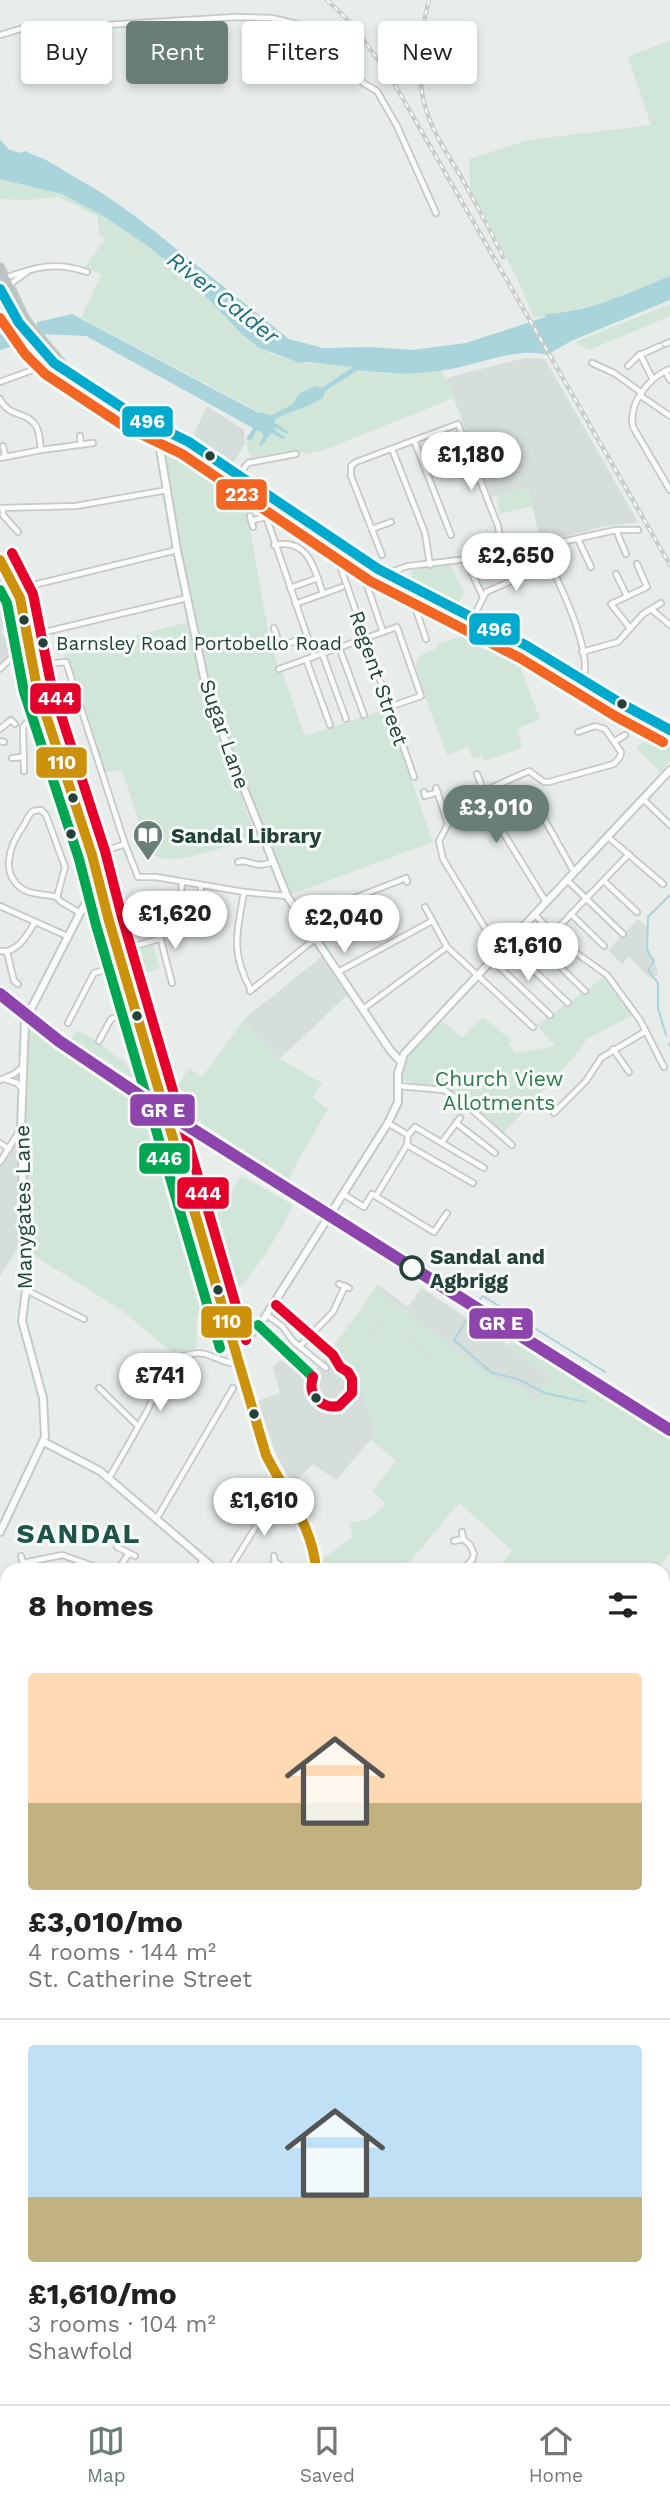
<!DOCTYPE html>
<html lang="en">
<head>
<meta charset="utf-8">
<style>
	body { margin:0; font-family:"Work Sans",sans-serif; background:#f6f6f6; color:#222; height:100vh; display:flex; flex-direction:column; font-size:26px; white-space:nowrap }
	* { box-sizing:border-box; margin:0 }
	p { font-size:23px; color:#767676 }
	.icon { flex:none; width:38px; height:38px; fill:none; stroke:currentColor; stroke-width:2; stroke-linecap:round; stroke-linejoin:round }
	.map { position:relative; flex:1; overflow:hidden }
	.panel { position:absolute; left:0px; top:1563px; width:670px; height:842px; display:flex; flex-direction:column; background:#fff; border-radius:21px 21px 0 0; box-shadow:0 4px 10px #0003 }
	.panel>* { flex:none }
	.hud { position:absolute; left:21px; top:21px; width:628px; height:63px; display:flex; gap:14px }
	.price { position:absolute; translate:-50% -60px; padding:0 16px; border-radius:24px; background:#fff; color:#222; font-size:23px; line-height:46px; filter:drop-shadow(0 2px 4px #0008) }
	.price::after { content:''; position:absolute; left:50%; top:42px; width:21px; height:16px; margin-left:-10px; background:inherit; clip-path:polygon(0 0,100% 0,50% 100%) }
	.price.on { background:#697e78; color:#fff }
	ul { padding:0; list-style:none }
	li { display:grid; align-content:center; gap:14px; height:371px; padding:0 28px }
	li+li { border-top:2px solid #e0e0e0 }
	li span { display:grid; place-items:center; height:217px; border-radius:7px; color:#555 }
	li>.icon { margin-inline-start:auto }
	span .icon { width:126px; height:126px; fill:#fffc; stroke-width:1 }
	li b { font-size:30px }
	h2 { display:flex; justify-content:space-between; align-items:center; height:84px; padding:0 28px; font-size:30px }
	.pill { padding:0 24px; border-radius:7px; background:#fff; box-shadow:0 4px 10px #0003; font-size:24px; line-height:63px }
	.pill.on { background:#697e78; color:#fff }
	.dock { display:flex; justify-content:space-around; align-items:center; height:98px; border-top:2px solid #e0e0e0; background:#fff; font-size:19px; color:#767676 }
	.dock a { display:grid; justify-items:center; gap:4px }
	.dock .on { color:#697e78 }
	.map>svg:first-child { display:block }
	.built { fill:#d6dedb }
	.green { fill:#d1e6d8 }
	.water { fill:#a9d4db }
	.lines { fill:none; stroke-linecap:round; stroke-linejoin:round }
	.stream { stroke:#a9d4db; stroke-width:2 }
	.street-casing { stroke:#c5cac8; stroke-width:8 }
	.secondary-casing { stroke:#c3cbc8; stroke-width:10 }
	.primary-casing { stroke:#c3ccc9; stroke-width:10 }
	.highway-casing { stroke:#c3ccc9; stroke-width:11 }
	.street { stroke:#fcfcfc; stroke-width:4.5 }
	.secondary { stroke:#fcfcfc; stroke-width:6 }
	.primary { stroke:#cfd7d5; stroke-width:7 }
	.highway { stroke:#bcc4c2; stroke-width:8 }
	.rail-casing { stroke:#c9cdcc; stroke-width:4.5 }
	.rail { stroke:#f7fbf9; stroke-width:2; stroke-dasharray:5; stroke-linecap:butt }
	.bus-1-casing { stroke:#f7fbf9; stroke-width:16 }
	.bus-2-casing { stroke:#f7fbf9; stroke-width:16 }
	.bus-3-casing { stroke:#f7fbf9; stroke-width:16 }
	.bus-4-casing { stroke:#f7fbf9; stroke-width:16 }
	.bus-5-casing { stroke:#f7fbf9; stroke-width:16 }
	.bus-1 { stroke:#cd920c; stroke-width:10 }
	.bus-2 { stroke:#00a651; stroke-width:10 }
	.bus-3 { stroke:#e4002b; stroke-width:10 }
	.bus-4 { stroke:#00a9ce; stroke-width:10 }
	.bus-5 { stroke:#f26522; stroke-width:10 }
	.rail-1-casing { stroke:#f7fbf9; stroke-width:18 }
	.rail-1 { stroke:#8e44ad; stroke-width:12 }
	.bus-dot { fill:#24423a; stroke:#f7fbf9; stroke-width:2.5 }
	.stop-dot { fill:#f7fbf9; stroke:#24423a; stroke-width:3.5 }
	.labels { text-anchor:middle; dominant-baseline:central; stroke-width:6; stroke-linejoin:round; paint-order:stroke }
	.bus-label { font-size:19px; fill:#24423a; stroke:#f7fbf9; text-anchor:start }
	.street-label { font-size:21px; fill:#24423a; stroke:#f7fbf9 }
	.poi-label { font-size:21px; font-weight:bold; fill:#24423a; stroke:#f7fbf9; text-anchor:start }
	.park-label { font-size:21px; fill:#2d7a4b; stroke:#f7fbf9 }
	.stop-label { font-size:21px; font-weight:bold; fill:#24423a; stroke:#f7fbf9; text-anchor:start }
	.water-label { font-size:23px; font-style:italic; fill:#1c6f80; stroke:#f7fbf9 }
	.district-label { font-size:28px; font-weight:bold; letter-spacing:2px; fill:#1f5548; stroke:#f7fbf9 }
	.line-badge { stroke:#f7fbf9; stroke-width:2.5 }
	.badge-label { font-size:19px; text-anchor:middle; font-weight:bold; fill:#fff }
</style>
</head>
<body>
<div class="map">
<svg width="670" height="2404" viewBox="0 0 670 2404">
	<rect width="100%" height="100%" fill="#e8edeb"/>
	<g class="built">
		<polygon points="525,358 545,359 638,522 606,526 541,543 528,488 491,497 446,378"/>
		<polygon points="207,406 244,430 245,443 234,462 193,436"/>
		<polygon points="0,560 23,609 1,632 16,653 0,669"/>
		<polygon points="638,919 648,928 648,948 657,968 657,975 651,979 629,957 622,964 608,950"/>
		<polygon points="326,953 351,991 281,1058 272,1054 244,1019"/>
		<polygon points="21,1128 24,1238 0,1276 0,1162"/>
		<polygon points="378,1285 408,1307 421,1288 501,1340 549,1377 530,1405 379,1430 336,1480 313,1464 293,1484 276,1454 257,1401 280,1393 273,1367 281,1360 299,1374 317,1369"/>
	</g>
	<g class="green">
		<polygon points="670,40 670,276 612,300 563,313 534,318 517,278 470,188 469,159 528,140 651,125 628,57"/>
		<path d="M0,179C11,179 21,182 32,185C119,205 199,287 261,348L269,350V353L299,363L342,364L358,370L384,374L442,371L454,398L324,450L306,454L296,450L251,458L246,444L263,414L81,318L101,275L85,267L105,239L100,236L97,216L59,197L29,200L0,199Z"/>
		<polygon points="670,304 670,316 589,350 575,342"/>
		<path d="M169,439L181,445L189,442L241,478L268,630L279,671H282L305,736L386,709L433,842L287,896L223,736L219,738L256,836C230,844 169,872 148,851L122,770L102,773L64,655L191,621L177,550L165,445V440Z"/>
		<polygon points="528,488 533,506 500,514 496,495"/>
		<polygon points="449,564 464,591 458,605 411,577 412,571 416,568"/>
		<path d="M482,626L510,639L540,719L518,728L522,746L516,750L484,761L482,756L473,759L468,747L447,755L416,672C416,655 423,653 437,648L438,644L475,632L479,639Z"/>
		<polygon points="657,729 670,737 670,760 660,772 637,749"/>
		<polygon points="153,945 160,968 137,975 130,952"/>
		<path d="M607,975L636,1013L587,1039L579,1051L502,1135L444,1090L405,1081L401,1073C405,1061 412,1050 421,1041C427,1035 434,1032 437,1024L443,1022L462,1037L483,1017L512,1041L509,1044L515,1053L555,1046L537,1025Z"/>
		<polygon points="244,1019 272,1054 322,1083 313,1098 328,1109 293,1170 290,1181 184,1112 189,1105 172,1094 189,1068 202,1077"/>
		<polygon points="25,1021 57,1047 167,1119 222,1306 196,1319 197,1353 179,1357 175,1355 120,1309 25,1250 23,1091 8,1077 21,1069"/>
		<polygon points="77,1030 98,1042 133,1069 144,1063 148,1078 143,1085 71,1039"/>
		<path d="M242,1176L293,1205C276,1240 256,1273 227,1299L207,1226Z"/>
		<path d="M376,1288L492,1377L517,1384L528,1390L532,1402L549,1377L508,1345L512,1339L670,1438V1553L657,1570H497L512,1550L459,1503L403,1570H324L323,1558L352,1538L350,1523L371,1518L386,1504L372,1491L396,1461L371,1440L375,1434L360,1389L356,1390L353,1384L340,1381L337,1374L350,1377L359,1371L367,1341L381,1321L384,1320L434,1360L436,1358L382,1318C358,1333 371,1379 340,1374L324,1360Z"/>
	</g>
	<path class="water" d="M0,139L8,149L19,153L25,151L46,160L102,193L139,219L289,339L323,348L369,347L412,350L466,343L545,317L546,314C590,312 630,292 670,276V300L571,341L547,355C519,346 474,366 445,370C416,375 387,374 358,370L325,391L323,398C306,408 292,410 275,419V423L289,432L287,434L275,427V430L286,438L283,439L271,433L261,447L259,445L264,434L257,430L251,441L246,439L253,428L86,336L39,334L22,339L13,346L0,350V334L12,329L19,334L37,329V322L72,314L257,412L272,415L293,404L299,394L315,386L322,388L353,367L309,362L299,363L258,347L242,334L194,284L148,246L105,217L62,194L0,179Z"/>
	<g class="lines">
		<g class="stream">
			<polyline points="666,1035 658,1008 658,983 648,970 654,961 647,950 648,917 670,895"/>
			<polyline points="669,1044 670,1046"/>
			<polyline points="479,1300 483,1296 605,1372"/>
			<polyline points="466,1321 454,1340 492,1373 518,1379 545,1393 585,1402"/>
		</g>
		<g class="street-casing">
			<g id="street">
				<polyline points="0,35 34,25 105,25 236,17 272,18 301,25 333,48 363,83 377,91 397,126 436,213"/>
				<polyline points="9,285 27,272"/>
				<path d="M2,289L5,278C35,267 56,261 87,272"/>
				<polyline points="665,344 670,342"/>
				<polyline points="640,354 652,378"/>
				<polyline points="592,363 614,373 642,393"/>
				<polyline points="628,366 638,356 660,346"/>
				<path d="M670,369C649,377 628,403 633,427L670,490"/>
				<polyline points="665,371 670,380"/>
				<path d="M71,373L69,384C77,397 92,407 106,410L113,402"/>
				<polyline points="0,382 41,367 51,360"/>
				<polyline points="641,396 670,416"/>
				<path d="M0,399C9,418 27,411 36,426C40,433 40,442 41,450L93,443"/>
				<polyline points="80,436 81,445"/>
				<polyline points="414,440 451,535"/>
				<polyline points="3,446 5,455"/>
				<polyline points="392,449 425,533 430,565"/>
				<polyline points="0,458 41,450"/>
				<polyline points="238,476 248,463 296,454"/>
				<polyline points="257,490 314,656"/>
				<polyline points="0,508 76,506 167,490"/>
				<polyline points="3,508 3,515 18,532"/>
				<polyline points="250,516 253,527"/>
				<polyline points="251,521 265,517"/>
				<polyline points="372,529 391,522"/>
				<polyline points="616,530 626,554"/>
				<polyline points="578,539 591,567"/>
				<polyline points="331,540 414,777"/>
				<path d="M274,545C308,538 314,567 323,594"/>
				<path d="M542,547C555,575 594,650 583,679"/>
				<polyline points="382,555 351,476 351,466 356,462 458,424 498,526 503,555"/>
				<polyline points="357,556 383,632"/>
				<polyline points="466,560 483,597"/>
				<polyline points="388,573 408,566 503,555 616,530 638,530"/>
				<polyline points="616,574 627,596"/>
				<polyline points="408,586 426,639"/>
				<polyline points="290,588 318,578"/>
				<polyline points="17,589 177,550"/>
				<polyline points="295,604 342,587"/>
				<polyline points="651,609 670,625"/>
				<polyline points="475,614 486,592 550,564"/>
				<polyline points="274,628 280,646 307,637"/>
				<polyline points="630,628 611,604 647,587 637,564"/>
				<polyline points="28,636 187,598"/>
				<polyline points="339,647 364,715"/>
				<polyline points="582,652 618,642 643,614 661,603"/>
				<polyline points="322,653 346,719"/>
				<polyline points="306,659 330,725"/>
				<polyline points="33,665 66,662 125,844"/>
				<polyline points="0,669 16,653 29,651"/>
				<polyline points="279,669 397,627 421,696 389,707"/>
				<polyline points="0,729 11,720 15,724"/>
				<polyline points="0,741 4,742"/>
				<polyline points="615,741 625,735"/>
				<polyline points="12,758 23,757"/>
				<polyline points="24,771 23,727 32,717 45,710"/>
				<polyline points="477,774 493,816 546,902"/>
				<polyline points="436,788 448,824 439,841 443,859 499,951"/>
				<polyline points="484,791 529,771 544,782 549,782 614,764 620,757 621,752 605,729 595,726 578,732"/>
				<polyline points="424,792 425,796 438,792"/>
				<polyline points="532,797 574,872"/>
				<polyline points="643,799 670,825"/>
				<polyline points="608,837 663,884"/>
				<polyline points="93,855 125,844 138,877 156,877 244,892 287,896"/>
				<path d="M238,862L243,861C257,864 257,867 273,862"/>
				<polyline points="567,880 623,934"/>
				<polyline points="604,881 637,912"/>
				<path d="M244,892C237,932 230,952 251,990"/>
				<path d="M57,897L65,867L46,815L41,810L33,811C28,815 27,820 24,825C8,847 0,875 24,890C33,895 47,894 57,897L60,901L80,913"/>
				<polyline points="0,906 67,936"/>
				<polyline points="425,907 447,947 533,1027"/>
				<polyline points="534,914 565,945 607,975 640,1020 664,1067"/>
				<polyline points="571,914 604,946"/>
				<polyline points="300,915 326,909 406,878 407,882"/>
				<polyline points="199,918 201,885"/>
				<polyline points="179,921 182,882"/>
				<polyline points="157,925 172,983"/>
				<polyline points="521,929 585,991"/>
				<polyline points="553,933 629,854"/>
				<polyline points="507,945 568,1003"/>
				<path d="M0,951C17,954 27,935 35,922"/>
				<polyline points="118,951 159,939"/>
				<polyline points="7,952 14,981 18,984"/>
				<polyline points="492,960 550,1015"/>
				<polyline points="338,972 432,921"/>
				<polyline points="250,991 316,938"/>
				<polyline points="363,1009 447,947"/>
				<polyline points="68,1023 94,973 122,965"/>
				<polyline points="99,1041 111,1019 135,1010"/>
				<polyline points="613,1049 629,1072"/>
				<polyline points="4,1079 17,1083 23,1090"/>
				<polyline points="0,1080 14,1074 23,1067"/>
				<polyline points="398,1086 444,1090 470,1108 512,1145"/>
				<polyline points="554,1113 586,1081 601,1058 646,1031"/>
				<polyline points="388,1123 408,1135 415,1127 484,1168"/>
				<polyline points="456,1123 495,1153"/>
				<polyline points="442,1142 460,1118"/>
				<polyline points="0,1143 9,1149"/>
				<polyline points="407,1145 473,1183"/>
				<polyline points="0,1162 20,1130"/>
				<polyline points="343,1194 364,1207 372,1194 434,1232 447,1213"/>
				<polyline points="376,1196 407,1145 408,1135"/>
				<polyline points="339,1284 349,1288"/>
				<polyline points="26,1290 84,1319"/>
				<polyline points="267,1315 282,1326 293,1341 326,1368"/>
				<polyline points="300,1346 333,1312 345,1286"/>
				<polyline points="99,1388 138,1426"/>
				<path d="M109,1478C122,1456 135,1433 147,1411C155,1395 160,1376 173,1363C178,1357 185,1355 192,1354C210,1350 221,1365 239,1363"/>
				<polyline points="251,1510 260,1501 281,1486"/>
				<polyline points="157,1518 233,1388"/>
				<polyline points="454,1541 463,1539 462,1532"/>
				<polyline points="117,1547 135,1556"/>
				<polyline points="21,1556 25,1569"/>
				<polyline points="274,1556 275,1562 283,1567"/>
				<polyline points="23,1563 62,1555 105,1570"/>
				<polyline points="118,1570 129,1553"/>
				<polyline points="197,1570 203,1559"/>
				<polyline points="229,1570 265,1512 287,1495"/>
				<polyline points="268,1570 275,1562"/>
				<polyline points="462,1570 472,1560 474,1554 470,1545 463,1539"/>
				<polyline points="663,1645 670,1650"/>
				<polyline points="663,1757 670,1749"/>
				<polyline points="0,2242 7,2240"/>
				<polyline points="0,2374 7,2386"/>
				<polyline points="334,2398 342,2400 345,2404"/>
				<polyline points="267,2400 267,2398"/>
				<polyline points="101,2402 104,2398"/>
				<polyline points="158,2403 159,2398"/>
				<polyline points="1,2404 12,2398"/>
				<polyline points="71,2404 78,2398"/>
			</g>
		</g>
		<g class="secondary-casing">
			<g id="secondary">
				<polyline points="152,423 159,443 177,550 205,682 228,749 287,896 390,1050 400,1061"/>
				<polyline points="233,1344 245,1340 260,1325 388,1123 398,1102 398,1073 404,1054 670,770"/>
				<polyline points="44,1442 100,1471 216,1570"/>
				<polyline points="0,1532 45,1437 43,1398 22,1321 26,1290 21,1128 25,1021 80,913 89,898 100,888"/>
				<polyline points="0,1593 7,1608"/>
				<polyline points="663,1783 670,1788"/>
				<polyline points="663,1797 670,1801"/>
				<polyline points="663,2262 670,2262"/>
				<polyline points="403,2398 405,2404"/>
			</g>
		</g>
		<g class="primary-casing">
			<g id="primary">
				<path d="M0,560L20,598L37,688L92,855L109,921L266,1455C283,1493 317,1526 316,1570"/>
				<polyline points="0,2175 7,2153"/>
			</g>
		</g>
		<g class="highway-casing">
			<g id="highway">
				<polyline points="0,268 26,321 62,364"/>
				<polyline points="0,289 19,323 36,345 54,363 132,414 189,442 271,499 378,569 527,646 622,704 670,730"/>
			</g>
		</g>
		<use href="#street" class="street"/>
		<use href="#secondary" class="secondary"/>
		<use href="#primary" class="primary"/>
		<use href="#highway" class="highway"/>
		<g class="rail-casing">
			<g id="rail">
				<polyline points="327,0 353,25 391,78 670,565"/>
				<path d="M429,0C420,33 416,68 424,102C430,128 446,152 460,175C475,202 490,229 503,257"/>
			</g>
		</g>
		<use href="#rail" class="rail"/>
		<g class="bus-1-casing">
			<path id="bus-1" d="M0,560L20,598L37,688L92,855L109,921L266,1455C285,1493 313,1526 316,1570"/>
		</g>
		<g class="bus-2-casing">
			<g id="bus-2">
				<polyline points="0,590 7,603 24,692 79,859 96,925 220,1348"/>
				<polyline points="258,1325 313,1377"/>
			</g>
		</g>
		<g class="bus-3-casing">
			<g id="bus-3">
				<polyline points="12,553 33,594 51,684 105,851 122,917 246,1340"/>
				<path d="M276,1305L333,1355L340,1367L348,1372L352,1379V1393L339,1406C321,1409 307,1395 313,1377"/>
			</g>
		</g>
		<g class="bus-4-casing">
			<polyline id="bus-4" points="0,289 19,323 54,363 132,414 189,442 378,569 527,646 622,704 670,730"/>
		</g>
		<g class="bus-5-casing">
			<polyline id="bus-5" points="0,318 25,354 45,374 124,426 182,454 370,581 520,658 615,716 663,742"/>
		</g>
		<use href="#bus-1" class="bus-1"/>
		<use href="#bus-2" class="bus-2"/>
		<use href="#bus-3" class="bus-3"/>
		<use href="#bus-4" class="bus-4"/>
		<use href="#bus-5" class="bus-5"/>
		<g class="rail-1-casing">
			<polyline id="rail-1" points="0,994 59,1041 148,1101 670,1430"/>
		</g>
		<use href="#rail-1" class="rail-1"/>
	</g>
	<defs>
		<g id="library-pin" transform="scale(1.575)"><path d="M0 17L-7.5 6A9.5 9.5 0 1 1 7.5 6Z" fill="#697e78" stroke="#f7fbf9"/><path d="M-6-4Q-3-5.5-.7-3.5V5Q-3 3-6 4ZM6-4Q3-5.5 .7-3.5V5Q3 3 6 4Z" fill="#fff"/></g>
	</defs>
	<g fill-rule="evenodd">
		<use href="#library-pin" x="148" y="835"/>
	</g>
	<g class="bus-dot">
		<circle cx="210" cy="456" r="6"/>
		<circle cx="24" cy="620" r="6"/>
		<circle cx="43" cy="643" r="6"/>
		<circle cx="622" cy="704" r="6"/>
		<circle cx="73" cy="798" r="6"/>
		<circle cx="71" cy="834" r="6"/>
		<circle cx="137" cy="1016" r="6"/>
		<circle cx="218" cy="1290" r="6"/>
		<circle cx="316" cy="1398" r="6"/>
		<circle cx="254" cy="1414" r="6"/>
	</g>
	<circle class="stop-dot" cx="412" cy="1268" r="11"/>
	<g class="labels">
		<g class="bus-label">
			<text x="56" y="643">Barnsley Road Portobello Road</text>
		</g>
		<g class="street-label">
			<text transform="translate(379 678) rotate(71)">Regent Street</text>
			<text transform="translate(225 734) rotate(71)">Sugar Lane</text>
			<text transform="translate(23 1207) rotate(-91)">Manygates Lane</text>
		</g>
		<g class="poi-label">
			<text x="171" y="835">Sandal Library</text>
		</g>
		<g class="park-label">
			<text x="499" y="1078">Church View<tspan x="499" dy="24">Allotments</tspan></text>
		</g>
		<g class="stop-label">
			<text x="430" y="1256">Sandal and<tspan x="430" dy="24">Agbrigg</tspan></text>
		</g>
		<g class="water-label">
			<text transform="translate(223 298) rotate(38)">River Calder</text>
		</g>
		<g class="district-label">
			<text x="79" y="1533">SANDAL</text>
		</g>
	</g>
	<g class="line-badge">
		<rect x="121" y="405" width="53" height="33" rx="7" fill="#00a9ce"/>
		<rect x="215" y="478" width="53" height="33" rx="7" fill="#f26522"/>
		<rect x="468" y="612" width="53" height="34" rx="7" fill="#00a9ce"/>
		<rect x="29" y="682" width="53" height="33" rx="7" fill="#e4002b"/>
		<rect x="35" y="746" width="53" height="33" rx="7" fill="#cd920c"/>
		<rect x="129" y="1093" width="67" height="34" rx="7" fill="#8e44ad"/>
		<rect x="138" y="1142" width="53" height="33" rx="7" fill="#00a651"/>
		<rect x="176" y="1176" width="54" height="34" rx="7" fill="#e4002b"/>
		<rect x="200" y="1305" width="53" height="34" rx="7" fill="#cd920c"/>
		<rect x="468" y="1307" width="66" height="33" rx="7" fill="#8e44ad"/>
	</g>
	<g class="badge-label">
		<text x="147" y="428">496</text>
		<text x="242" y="501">223</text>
		<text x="494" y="636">496</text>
		<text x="56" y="705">444</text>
		<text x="62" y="769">110</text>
		<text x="163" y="1117">GR E</text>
		<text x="164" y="1165">446</text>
		<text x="203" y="1200">444</text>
		<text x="227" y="1328">110</text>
		<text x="501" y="1330">GR E</text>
	</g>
</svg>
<b class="price" style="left:471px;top:492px">£1,180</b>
<b class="price" style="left:516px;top:593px">£2,650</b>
<b class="price on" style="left:496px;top:845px">£3,010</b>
<b class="price" style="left:175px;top:951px">£1,620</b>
<b class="price" style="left:344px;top:955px">£2,040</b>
<b class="price" style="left:528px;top:983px">£1,610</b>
<b class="price" style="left:160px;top:1413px">£741</b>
<b class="price" style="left:264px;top:1538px">£1,610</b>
<div class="hud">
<a class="pill">Buy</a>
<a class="pill on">Rent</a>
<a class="pill">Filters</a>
<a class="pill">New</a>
</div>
<section class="panel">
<h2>8 homes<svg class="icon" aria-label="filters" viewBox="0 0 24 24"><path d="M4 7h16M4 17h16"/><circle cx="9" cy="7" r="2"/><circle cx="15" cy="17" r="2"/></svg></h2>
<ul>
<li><span style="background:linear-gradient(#ffd9b3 60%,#c2b280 0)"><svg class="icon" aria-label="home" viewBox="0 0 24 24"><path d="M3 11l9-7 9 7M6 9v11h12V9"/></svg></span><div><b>£3,010/mo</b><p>4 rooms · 144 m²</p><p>St. Catherine Street</p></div></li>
<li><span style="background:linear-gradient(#bfe0f5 70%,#c2b280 0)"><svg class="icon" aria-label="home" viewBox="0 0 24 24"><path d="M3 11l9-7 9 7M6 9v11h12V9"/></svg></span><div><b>£1,610/mo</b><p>3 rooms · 104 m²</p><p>Shawfold</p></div></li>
</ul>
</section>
</div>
<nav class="dock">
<a class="on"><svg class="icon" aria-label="map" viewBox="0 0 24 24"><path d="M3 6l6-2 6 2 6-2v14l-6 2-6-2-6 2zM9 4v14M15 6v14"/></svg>Map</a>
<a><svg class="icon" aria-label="saved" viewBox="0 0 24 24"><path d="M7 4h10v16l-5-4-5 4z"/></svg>Saved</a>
<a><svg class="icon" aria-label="home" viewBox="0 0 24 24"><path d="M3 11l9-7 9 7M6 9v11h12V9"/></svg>Home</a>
</nav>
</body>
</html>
